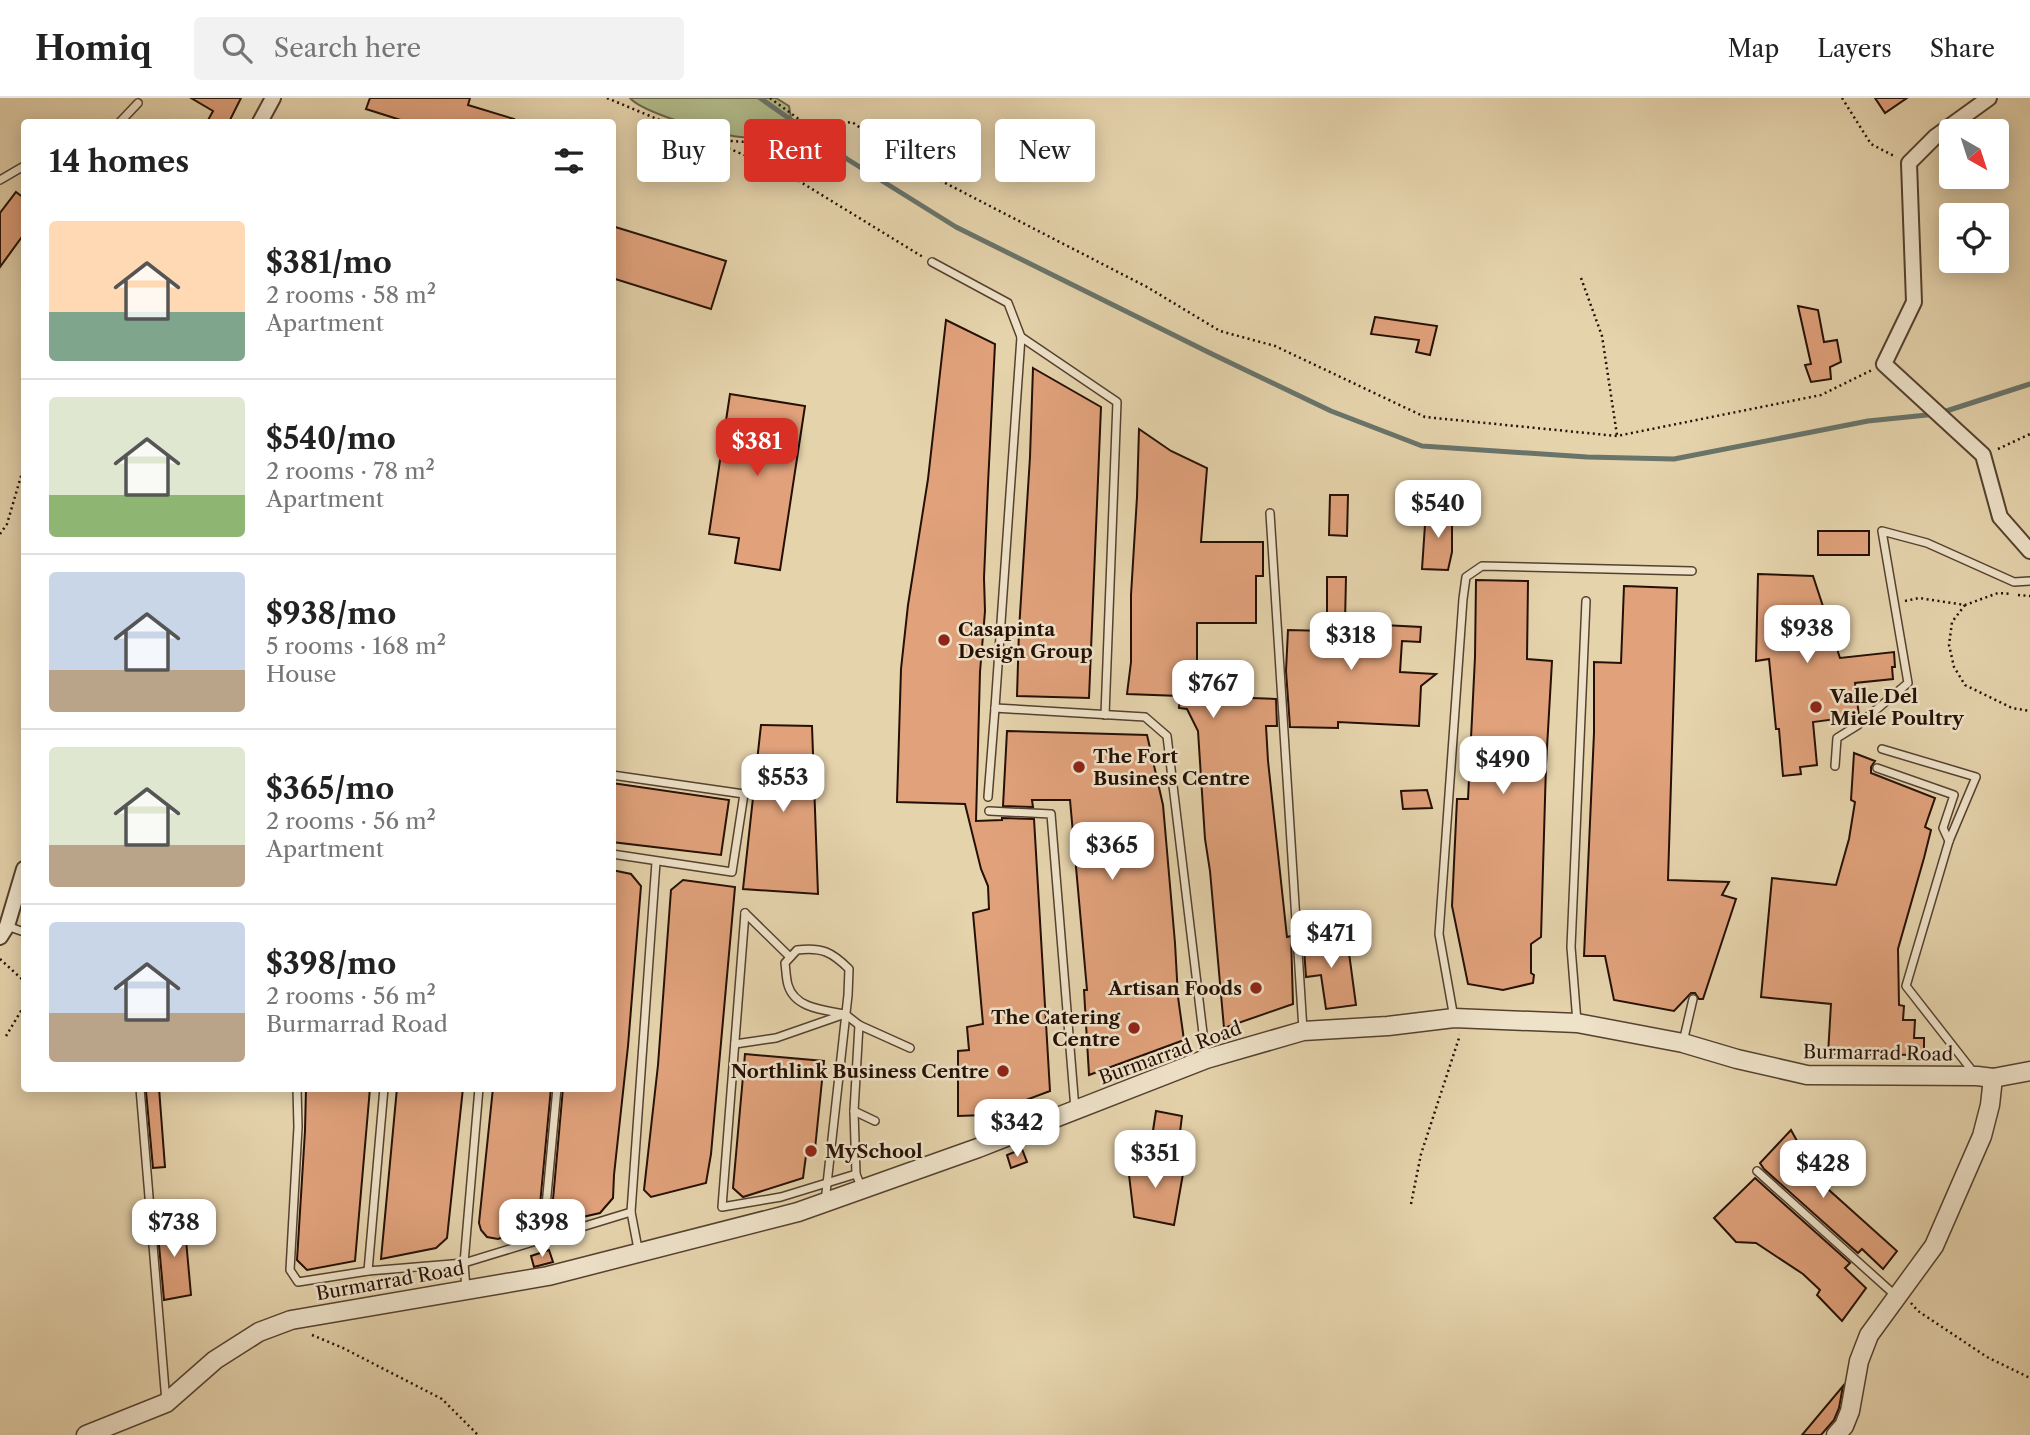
<!DOCTYPE html>
<html lang="en">
<head>
<meta charset="utf-8">
<style>
	body { margin:0; font-family:"Libre Caslon Text",serif; background:#f2f2f2; color:#222; height:100vh; display:flex; flex-direction:column; font-size:26px; white-space:nowrap }
	* { box-sizing:border-box; margin:0 }
	p { font-size:23px; color:#767676 }
	.icon { flex:none; width:38px; height:38px; fill:none; stroke:currentColor; stroke-width:2; stroke-linecap:round; stroke-linejoin:round }
	.map { position:relative; flex:1; overflow:hidden }
	.details { position:absolute; left:21px; top:21px; width:595px; height:973px; display:flex; flex-direction:column; background:#fff; border-radius:7px; box-shadow:0 4px 18px #0003 }
	.details>* { flex:none }
	.banner { position:absolute; left:637px; top:21px; width:665px; height:63px; display:flex; gap:14px }
	.needle { width:46px; rotate:141deg }
	.tools { position:absolute; left:1939px; top:21px; display:grid; gap:14px }
	.tools a { display:grid; place-items:center; width:70px; height:70px; border-radius:7px; background:#fff; box-shadow:0 4px 18px #0003; font-size:35px }
	.price { position:absolute; translate:-50% -60px; padding:0 16px; border-radius:14px; background:#fff; color:#222; font-size:23px; line-height:46px; filter:drop-shadow(0 2px 4px #0008) }
	.price::after { content:''; position:absolute; left:50%; top:42px; width:21px; height:16px; margin-left:-10px; background:inherit; clip-path:polygon(0 0,100% 0,50% 100%) }
	.price.active { background:#d93025; color:#fff }
	ul { padding:0; list-style:none }
	li { display:flex; align-items:center; gap:21px; height:175px; padding:0 28px }
	li+li { border-top:2px solid #e0e0e0 }
	li span { display:grid; place-items:center; flex:none; width:196px; height:140px; border-radius:7px; color:#555 }
	li>.icon { margin-inline-start:auto }
	span .icon { width:84px; height:84px; fill:#fffc; stroke-width:1 }
	li b { font-size:30px }
	h2 { display:flex; justify-content:space-between; align-items:center; height:84px; padding:0 28px; font-size:30px }
	.pill { padding:0 24px; border-radius:7px; background:#fff; box-shadow:0 4px 18px #0003; font-size:24px; line-height:63px }
	.pill.active { background:#d93025; color:#fff }
	header { display:flex; align-items:center; gap:42px; box-sizing:border-box; height:98px; padding:0 35px; background:#fff; border-bottom:2px solid #e0e0e0 }
	header strong { font-size:33px }
	nav { display:flex; gap:38px; margin-inline-start:auto; font-size:24px }
	.search { width:490px; height:63px; background:#f2f2f2; display:flex; align-items:center; gap:18px; box-sizing:border-box; padding:0 24px; border-radius:7px; color:#767676; font-size:26px }
	.map>svg:first-child { display:block }
	.green { fill:#b2bd8c; stroke:#6c6648; stroke-width:2 }
	.lines { fill:none; stroke-linecap:round; stroke-linejoin:round }
	.stream { stroke:#69746a; stroke-width:5 }
	.building { fill:#e0a17b; stroke:#251005; stroke-width:2 }
	.service-casing { stroke:#55412f; stroke-width:10 }
	.minor-casing { stroke:#55412f; stroke-width:18 }
	.tertiary-casing { stroke:#55412f; stroke-width:21 }
	.path { stroke:#251005; stroke-width:2.5; stroke-dasharray:2 3.5; stroke-linecap:butt }
	.service { stroke:#eee2c9; stroke-width:7 }
	.minor { stroke:#eee2c9; stroke-width:14 }
	.tertiary { stroke:#eee2c9; stroke-width:18 }
	.poi-dot { fill:#8f2418; stroke:#eee2c9; stroke-width:2.5 }
	.labels { text-anchor:middle; dominant-baseline:central; stroke-width:5; stroke-linejoin:round; paint-order:stroke }
	.poi-label { font-size:19px; font-weight:bold; fill:#251005; stroke:#eee2c9; text-anchor:start }
	.street-label { font-size:19px; fill:#251005; stroke:#eee2c9 }
</style>
</head>
<body>
<header>
<strong>Homiq</strong>
<div class="search"><svg class="icon" aria-label="search" viewBox="0 0 24 24"><circle cx="10" cy="10" r="6"/><path d="M15 15l6 6"/></svg>Search here</div>
<nav><a>Map</a><a>Layers</a><a>Share</a></nav>
</header>
<div class="map">
<svg width="2030" height="1337" viewBox="0 0 2030 1337">
	<rect width="100%" height="100%" fill="#e5d3ac"/>
	<filter id="stains"><feTurbulence type="fractalNoise" baseFrequency=".00286" numOctaves="4"/><feColorMatrix values="0 0 0 0 .2 0 0 0 0 .09 0 0 0 0 .02 0 0 0 .5 -.17"/></filter>
	<radialGradient id="worn" r=".72"><stop offset=".6" stop-color="#630" stop-opacity="0"/><stop offset="1" stop-color="#630" stop-opacity=".3"/></radialGradient>
	<path class="green" d="M630,0H776L789,8L793,33C776,41 746,41 728,37C707,33 642,14 630,0Z"/>
	<g class="lines">
		<polyline class="stream" points="760,0 847,61 956,129 1212,256 1331,313 1422,348 1587,359 1674,361 1868,323 1937,316 2030,286"/>
	</g>
	<g class="building">
		<polygon points="191,0 241,0 229,24 207,24 213,13"/>
		<polygon points="370,0 470,0 468,7 514,21 513,24 407,24 366,11"/>
		<polygon points="1875,0 1907,0 1885,15"/>
		<polygon points="16,94 24,100 24,136 0,169 0,115"/>
		<polygon points="612,128 726,163 711,211 612,180"/>
		<polygon points="1798,208 1818,212 1824,244 1837,242 1841,264 1830,269 1831,281 1811,284 1805,267 1811,266"/>
		<polygon points="1375,219 1437,228 1430,257 1416,254 1419,242 1371,236"/>
		<polygon points="946,222 995,246 988,386 984,480 985,513 980,574 976,723 1002,722 1002,720 1034,721 1050,993 986,1017 958,1018 958,953 969,952 967,929 983,926 973,815 989,811 988,788 981,771 965,706 897,704 901,571 908,507 928,381"/>
		<polygon points="1033,270 1101,309 1089,600 1017,598 1019,532 1030,359"/>
		<polygon points="730,296 805,308 780,472 735,465 739,440 709,436"/>
		<polygon points="1139,331 1171,353 1207,370 1201,444 1263,444 1263,478 1256,478 1256,525 1197,525 1197,598 1276,601 1277,628 1266,628 1268,663 1287,839 1291,838 1293,906 1224,930 1210,773 1205,741 1198,633 1187,611 1179,610 1180,598 1127,596 1131,564 1131,497 1137,399"/>
		<polygon points="1330,397 1348,397 1347,438 1329,437"/>
		<polygon points="1426,412 1452,413 1452,454 1448,472 1422,471"/>
		<rect x="1818" y="433" width="51" height="24"/>
		<polygon points="1758,476 1813,478 1840,560 1894,554 1895,569 1892,569 1893,581 1855,585 1859,618 1813,624 1817,667 1800,669 1801,676 1783,678 1779,631 1776,631 1769,561 1756,563"/>
		<polygon points="1327,479 1346,479 1345,525 1421,529 1420,544 1402,543 1400,574 1436,576 1421,588 1419,628 1338,624 1338,630 1290,629 1286,573 1288,532 1327,533"/>
		<polygon points="1476,482 1528,483 1527,561 1552,563 1546,667 1541,839 1531,846 1531,875 1534,877 1533,885 1503,892 1468,886 1452,808 1457,701 1468,701 1475,559"/>
		<polygon points="1624,488 1677,490 1668,782 1729,784 1722,797 1736,801 1703,901 1699,901 1695,895 1691,895 1674,913 1614,902 1605,858 1584,858 1594,635 1594,564 1621,565"/>
		<polygon points="761,627 812,628 818,796 743,791"/>
		<polygon points="1007,633 1147,637 1163,707 1175,845 1178,899 1184,942 1089,977 1084,892 1087,892 1070,702 1032,702 1033,709 1003,708"/>
		<polygon points="1854,655 1875,663 1871,669 1871,675 1935,700 1925,729 1931,732 1924,760 1898,851 1899,907 1904,908 1903,922 1915,922 1914,940 1924,940 1924,957 1828,956 1831,906 1761,899 1772,780 1836,787 1849,741 1855,704 1851,702"/>
		<polygon points="612,685 729,702 721,757 612,744"/>
		<polygon points="1427,692 1432,710 1403,711 1401,693"/>
		<polygon points="612,772 631,776 641,788 628,948 614,1077 613,1100 600,1115 556,1125 556,1123 551,1124 563,990 612,990"/>
		<polygon points="683,782 735,789 711,1056 706,1085 651,1099 644,1092 658,967 671,792"/>
		<polygon points="1313,835 1314,844 1347,840 1356,907 1326,911 1321,877 1306,879 1303,836"/>
		<polygon points="745,956 824,963 815,1051 807,1050 803,1080 743,1099 733,1090"/>
		<polygon points="157,990 159,990 165,1069 153,1070 146,993"/>
		<polygon points="306,990 370,990 355,1163 307,1172 297,1162 305,1033"/>
		<polygon points="397,990 463,990 447,1140 436,1150 381,1161"/>
		<polygon points="493,990 551,990 538,1128 498,1141 487,1139 481,1132 479,1125"/>
		<polygon points="1156,1013 1182,1018 1180,1034 1169,1033 1168,1041 1152,1039"/>
		<polygon points="1791,1032 1819,1083 1897,1153 1883,1171 1862,1151 1858,1155 1764,1071 1760,1065"/>
		<polygon points="1022,1051 1027,1064 1011,1070 1007,1057"/>
		<polygon points="1127,1060 1184,1070 1174,1127 1134,1119"/>
		<polygon points="1755,1080 1850,1165 1845,1170 1866,1190 1842,1223 1817,1197 1820,1192 1803,1176 1756,1145 1736,1144 1714,1120"/>
		<polygon points="184,1120 191,1197 164,1202 157,1125"/>
		<polygon points="549,1152 553,1164 534,1169 531,1158"/>
		<polygon points="1843,1288 1839,1310 1834,1322 1821,1337 1802,1337"/>
	</g>
	<g class="lines">
		<g class="service-casing">
			<g id="service">
				<polyline points="120,24 138,5"/>
				<polyline points="0,82 24,68"/>
				<polyline points="932,164 1008,205 1021,239 995,610"/>
				<polyline points="1021,239 1117,304 1105,617"/>
				<polyline points="1270,415 1303,932"/>
				<polyline points="1882,651 1976,679 1949,743 1906,888 1974,975"/>
				<polyline points="1835,668 1837,640 1858,627 1908,585 1882,433 1927,445 2014,484 2030,483"/>
				<polyline points="1877,670 1954,697 1943,730 1949,743"/>
				<polyline points="612,677 744,696 732,774 612,756"/>
				<polyline points="988,699 995,610 1145,619 1167,638 1206,960"/>
				<polyline points="989,713 1051,716 1075,1011"/>
				<polyline points="745,815 722,1109 781,1099 856,1076"/>
				<polyline points="745,815 790,859"/>
				<polyline points="7,828 24,834"/>
				<polyline points="1454,920 1439,836 1463,501 1466,479 1482,468 1692,473"/>
				<polyline points="1577,924 1571,849 1586,503"/>
				<polyline points="859,927 854,1013 856,1076 862,1091"/>
				<polyline points="1683,944 1693,901"/>
				<polyline points="735,946 776,940 845,916 859,927 910,950"/>
				<polyline points="140,990 166,1304"/>
				<polyline points="297,990 298,1029 290,1172 298,1184 368,1173 464,1165 631,1114"/>
				<polyline points="854,1013 875,1023"/>
				<polyline points="1757,1073 1896,1198"/>
				<path d="M825,1104L848,897L849,871C832,854 822,849 797,852L785,865C786,872 786,880 788,887C795,911 825,912 845,916"/>
				<polyline points="543,1140 557,990"/>
				<polyline points="639,1156 631,1114 656,764"/>
				<polyline points="368,1173 384,990"/>
				<polyline points="466,1191 464,1165 479,990"/>
			</g>
		</g>
		<g class="minor-casing">
			<g id="minor">
				<polyline points="1989,0 1935,39 1909,65 1914,204 1884,266 1983,357 2000,419 2030,453"/>
				<polyline points="260,24 273,0"/>
				<polyline points="0,839 7,828 24,771"/>
			</g>
		</g>
		<g class="tertiary-casing">
			<g id="tertiary">
				<polyline points="86,1337 166,1305 215,1262 259,1234 291,1222 548,1178 798,1114 978,1050 1206,961 1303,933 1388,928 1454,920 1577,925 1683,945 1737,961 1807,977 1977,978 1993,980 2030,973"/>
				<polyline points="1836,1337 1844,1328 1850,1313 1859,1263 1869,1237 1934,1148 1982,1038 1990,1007 1993,980"/>
			</g>
		</g>
		<g class="path">
			<polyline points="607,0 705,41 773,46 811,30 852,24 920,72 1147,189 1220,233 1275,248 1425,319 1617,338 1821,297 1872,272"/>
			<polyline points="770,0 811,30"/>
			<polyline points="1842,0 1871,46 1896,59"/>
			<polyline points="708,42 781,72 923,159"/>
			<polyline points="1581,180 1602,238 1617,337"/>
			<polyline points="1998,351 2030,336"/>
			<polyline points="0,436 7,426 24,368"/>
			<polyline points="2018,497 2030,498"/>
			<polyline points="1905,503 1919,500 1965,507 1998,495 2012,496"/>
			<polyline points="1965,507 1952,524 1949,547 1954,569 1965,587 2012,610 2030,613"/>
			<polyline points="0,861 24,883"/>
			<polyline points="6,938 24,908"/>
			<polyline points="1411,1106 1421,1056 1460,937"/>
			<polyline points="1911,1205 1918,1213 1987,1259 2030,1280"/>
			<polyline points="312,1237 343,1250 442,1301 478,1337"/>
		</g>
		<use href="#service" class="service"/>
		<use href="#minor" class="minor"/>
		<use href="#tertiary" class="tertiary"/>
	</g>
	<g class="poi-dot">
		<circle cx="944" cy="542" r="7"/>
		<circle cx="1816" cy="609" r="7"/>
		<circle cx="1079" cy="669" r="7"/>
		<circle cx="1256" cy="890" r="7"/>
		<circle cx="1134" cy="930" r="7"/>
		<circle cx="1003" cy="973" r="7"/>
		<circle cx="811" cy="1053" r="7"/>
	</g>
	<g class="labels">
		<g class="poi-label">
			<text x="958" y="531">Casapinta<tspan x="958" dy="22">Design Group</tspan></text>
			<text x="1830" y="598">Valle Del<tspan x="1830" dy="22">Miele Poultry</tspan></text>
			<text x="1093" y="658">The Fort<tspan x="1093" dy="22">Business Centre</tspan></text>
			<text x="1242" y="890" text-anchor="end">Artisan Foods</text>
			<text x="1120" y="919" text-anchor="end">The Catering<tspan x="1120" dy="22">Centre</tspan></text>
			<text x="989" y="973" text-anchor="end">Northlink Business Centre</text>
			<text x="825" y="1053">MySchool</text>
		</g>
		<g class="street-label">
			<text transform="translate(1170 955) rotate(-20)">Burmarrad Road</text>
			<text transform="translate(1878 955) rotate(1)">Burmarrad Road</text>
			<text transform="translate(390 1183) rotate(-10)">Burmarrad Road</text>
		</g>
	</g>
	<rect width="100%" height="100%" filter="url(#stains)"/>
	<rect width="100%" height="100%" fill="url(#worn)"/>
</svg>
<div class="tools">
<a><svg class="needle" viewBox="-14 -14 28 28"><path d="M0-13l5 13h-10z" fill="#e53935"/><path d="M0 13l5-13h-10z" fill="#767676"/></svg></a>
<a><svg class="icon" aria-label="locate" viewBox="0 0 24 24"><circle cx="12" cy="12" r="6"/><path d="M12 2v4M12 18v4M2 12h4M18 12h4"/></svg></a>
</div>
<b class="price active" style="left:757px;top:380px">$381</b>
<b class="price" style="left:1438px;top:442px">$540</b>
<b class="price" style="left:1807px;top:567px">$938</b>
<b class="price" style="left:1351px;top:574px">$318</b>
<b class="price" style="left:1213px;top:622px">$767</b>
<b class="price" style="left:1503px;top:698px">$490</b>
<b class="price" style="left:783px;top:716px">$553</b>
<b class="price" style="left:1112px;top:784px">$365</b>
<b class="price" style="left:1331px;top:872px">$471</b>
<b class="price" style="left:1017px;top:1061px">$342</b>
<b class="price" style="left:1155px;top:1092px">$351</b>
<b class="price" style="left:1823px;top:1102px">$428</b>
<b class="price" style="left:174px;top:1161px">$738</b>
<b class="price" style="left:542px;top:1161px">$398</b>
<div class="banner">
<a class="pill">Buy</a>
<a class="pill active">Rent</a>
<a class="pill">Filters</a>
<a class="pill">New</a>
</div>
<section class="details">
<h2>14 homes<svg class="icon" aria-label="filters" viewBox="0 0 24 24"><path d="M4 7h16M4 17h16"/><circle cx="9" cy="7" r="2"/><circle cx="15" cy="17" r="2"/></svg></h2>
<ul>
<li><span style="background:linear-gradient(#ffd9b3 65%,#7fa58c 0)"><svg class="icon" aria-label="home" viewBox="0 0 24 24"><path d="M3 11l9-7 9 7M6 9v11h12V9"/></svg></span><div><b>$381/mo</b><p>2 rooms · 58 m²</p><p>Apartment</p></div></li>
<li><span style="background:linear-gradient(#dfe7d0 70%,#8fb573 0)"><svg class="icon" aria-label="home" viewBox="0 0 24 24"><path d="M3 11l9-7 9 7M6 9v11h12V9"/></svg></span><div><b>$540/mo</b><p>2 rooms · 78 m²</p><p>Apartment</p></div></li>
<li><span style="background:linear-gradient(#c9d6e8 70%,#b9a48a 0)"><svg class="icon" aria-label="home" viewBox="0 0 24 24"><path d="M3 11l9-7 9 7M6 9v11h12V9"/></svg></span><div><b>$938/mo</b><p>5 rooms · 168 m²</p><p>House</p></div></li>
<li><span style="background:linear-gradient(#dfe7d0 70%,#b9a48a 0)"><svg class="icon" aria-label="home" viewBox="0 0 24 24"><path d="M3 11l9-7 9 7M6 9v11h12V9"/></svg></span><div><b>$365/mo</b><p>2 rooms · 56 m²</p><p>Apartment</p></div></li>
<li><span style="background:linear-gradient(#c9d6e8 65%,#b9a48a 0)"><svg class="icon" aria-label="home" viewBox="0 0 24 24"><path d="M3 11l9-7 9 7M6 9v11h12V9"/></svg></span><div><b>$398/mo</b><p>2 rooms · 56 m²</p><p>Burmarrad Road</p></div></li>
</ul>
</section>
</div>
</body>
</html>
